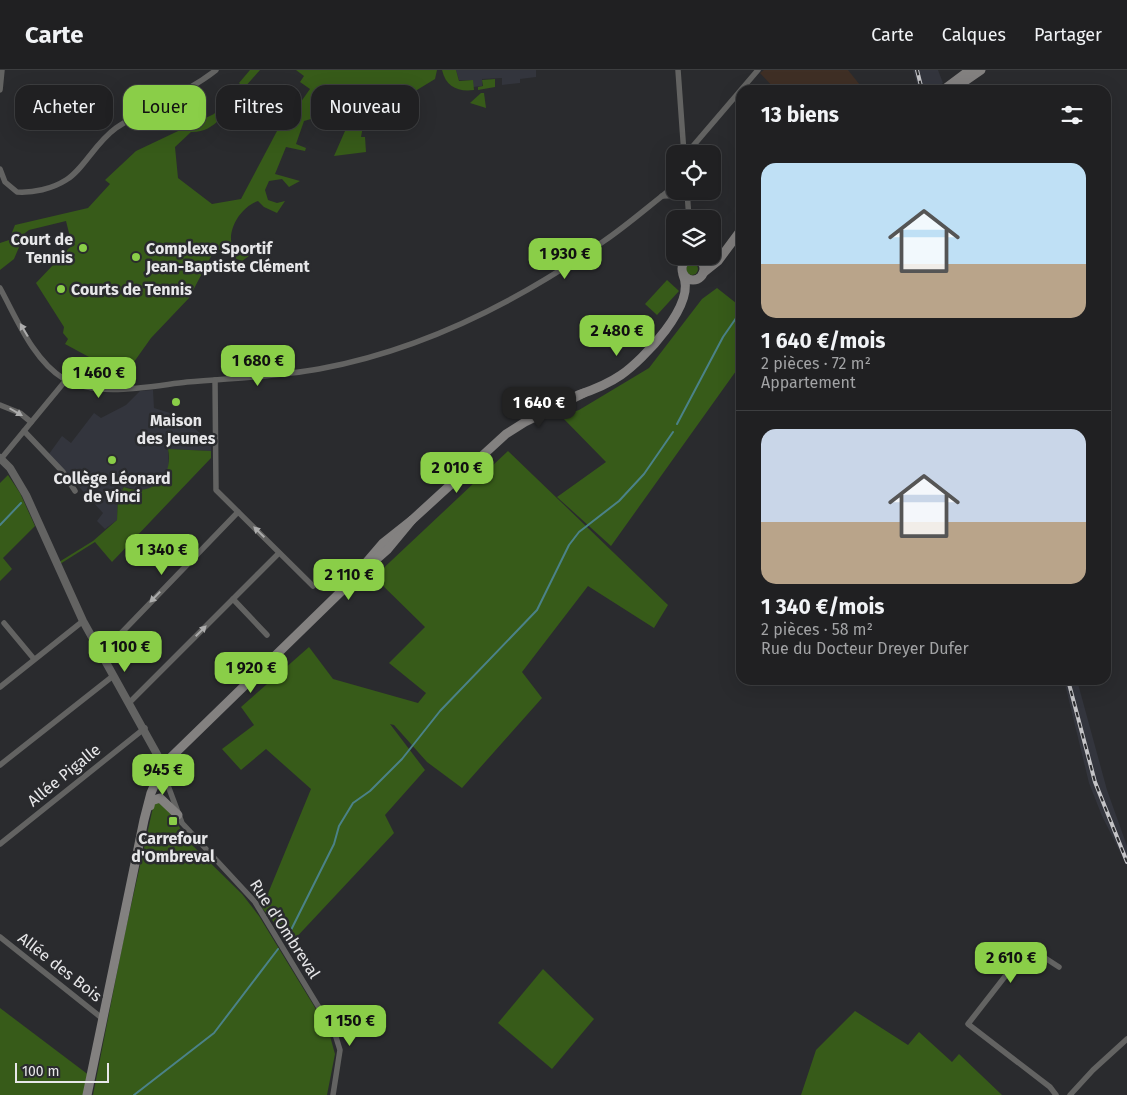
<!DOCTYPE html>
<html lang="fr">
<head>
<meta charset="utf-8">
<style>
	body { margin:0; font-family:"Fira Sans",sans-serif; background:#28282a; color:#f1f3f6; height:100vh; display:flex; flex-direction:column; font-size:19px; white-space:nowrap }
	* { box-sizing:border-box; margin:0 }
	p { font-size:16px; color:#a2a3a5 }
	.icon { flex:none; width:28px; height:28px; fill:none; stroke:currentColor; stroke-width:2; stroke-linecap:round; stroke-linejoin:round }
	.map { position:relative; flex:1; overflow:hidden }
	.sheet { position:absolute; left:736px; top:15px; width:375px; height:600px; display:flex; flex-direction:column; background:#202022; border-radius:15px; box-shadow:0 5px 20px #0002,0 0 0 1px #3d3e40 }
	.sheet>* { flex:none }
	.top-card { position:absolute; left:15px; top:15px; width:475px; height:45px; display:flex; gap:10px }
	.buttons { position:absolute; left:666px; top:75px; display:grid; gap:10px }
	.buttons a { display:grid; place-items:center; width:55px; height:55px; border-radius:10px; background:#202022; box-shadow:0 5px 20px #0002,0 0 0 1px #3d3e40; font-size:25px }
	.scale { position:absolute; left:15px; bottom:12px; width:94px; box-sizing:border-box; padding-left:5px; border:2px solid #e7e7e9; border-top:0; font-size:14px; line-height:18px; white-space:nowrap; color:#e7e7e9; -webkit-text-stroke:4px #2a2b2e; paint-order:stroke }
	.price { position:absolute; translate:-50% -42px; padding:0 11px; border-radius:10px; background:#8ace48; color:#111; font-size:16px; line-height:32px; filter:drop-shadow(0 1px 2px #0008) }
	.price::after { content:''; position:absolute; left:50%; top:30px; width:15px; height:11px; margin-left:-8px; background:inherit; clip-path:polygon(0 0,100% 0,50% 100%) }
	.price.active { background:#222; color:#fff }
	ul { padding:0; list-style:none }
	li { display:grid; align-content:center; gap:10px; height:265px; padding:0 25px }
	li+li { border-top:1px solid #3d3e40 }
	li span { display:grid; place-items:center; height:155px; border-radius:15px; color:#555 }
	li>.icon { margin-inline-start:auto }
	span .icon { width:90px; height:90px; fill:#fffc; stroke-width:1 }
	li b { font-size:21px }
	h2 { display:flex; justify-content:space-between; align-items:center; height:60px; padding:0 25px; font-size:21px }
	.pill { padding:0 18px; border-radius:15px; background:#202022; box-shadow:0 5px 20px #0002,0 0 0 1px #3d3e40; font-size:18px; line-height:45px }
	.pill.active { background:#8ace48; color:#111 }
	header { display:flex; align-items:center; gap:30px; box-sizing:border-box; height:70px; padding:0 25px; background:#202022; border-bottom:1px solid #3d3e40 }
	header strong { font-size:24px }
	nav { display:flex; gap:28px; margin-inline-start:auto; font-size:18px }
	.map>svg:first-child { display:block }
	.commercial { fill:#3f2f25 }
	.built { fill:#33353d }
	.green { fill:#375b19 }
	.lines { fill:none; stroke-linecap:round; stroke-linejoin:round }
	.stream { stroke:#4b8288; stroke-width:2 }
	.minor { stroke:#636362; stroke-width:5.5 }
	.tertiary { stroke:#636362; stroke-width:8 }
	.secondary { stroke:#838180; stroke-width:9 }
	.rail-casing { stroke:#c4c4c7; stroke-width:4 }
	.rail { stroke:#2a2b2e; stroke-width:2; stroke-dasharray:5.5; stroke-linecap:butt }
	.oneway { fill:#acacac }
	.poi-dot { fill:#8ace48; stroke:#2a2b2e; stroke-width:2 }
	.labels { text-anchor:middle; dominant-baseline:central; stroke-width:5; stroke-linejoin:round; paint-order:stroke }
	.poi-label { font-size:16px; font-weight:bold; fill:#e7e7e9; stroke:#2a2b2e }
	.street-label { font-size:16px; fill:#e7e7e9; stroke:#2a2b2e }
</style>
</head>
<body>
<header>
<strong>Carte</strong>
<nav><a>Carte</a><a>Calques</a><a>Partager</a></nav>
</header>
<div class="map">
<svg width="1127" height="1025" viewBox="0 0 1127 1025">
	<rect width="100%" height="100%" fill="#2a2b2e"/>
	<polygon class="commercial" points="764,0 848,0 864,20 776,20 760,3"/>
	<g class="built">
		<polygon points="456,0 536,0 536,7 520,9 520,13 502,15 502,8 482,9 482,16 473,17 472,10 459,10"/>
		<polygon points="913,0 938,0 943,13 932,20 919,20"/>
		<polygon points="153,320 154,338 183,347 211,374 211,381 168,379 169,397 163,409 151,418 144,421 124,417 118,426 117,450 105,459 97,451 103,443 49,384 62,366 71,373 94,343 101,348 126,335 140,321"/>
		<polygon points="1064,610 1077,610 1107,720 1127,776 1127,796 1102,746 1089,713"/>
	</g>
	<g class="green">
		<polygon points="250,0 260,0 244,18 239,13"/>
		<path d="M296,0H437L435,9L412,23L379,25L380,42L358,44L359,56H363L361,67H365L366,82L334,86L345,61L311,49L304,51L296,74L306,78L305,81L286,77L275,104L300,111L289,117L282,109L269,111L265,120L268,130L277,133L285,131L277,143L264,137L258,131C241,137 227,159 232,176L256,181L242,191L226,185L216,177L189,228L151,268L124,306L65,274L68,269L63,263L64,257L36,213L72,175L66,151L29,160L25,163L14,189L0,200V173L9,170L15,155L88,138L110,114L105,110L136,81L214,44L234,19L240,24C226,41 215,63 191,62L175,77L178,108L212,134L241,129L277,61L281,60L310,19L300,12L304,6Z"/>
		<path d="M442,0H456L459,11L473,10L474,20C458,22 446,17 442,0Z"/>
		<polygon points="495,9 495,17 478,20 478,17 483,16 482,10"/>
		<polygon points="481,23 484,23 486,38 470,33"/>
		<circle cx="692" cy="199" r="6"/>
		<polygon points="667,210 679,221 657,245 645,234"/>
		<polygon points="717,218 741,237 741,294 611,476 557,427 606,392 561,346 579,340 649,298 702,229"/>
		<path d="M168,379L211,381V388L112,492L95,472L60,494L59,492L93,471L117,450L118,426L124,417C152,428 174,407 168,379Z"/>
		<polygon points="508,381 668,535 654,558 588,516 522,602 542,628 462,718 427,692 394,655 390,654 425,700 385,745 394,763 291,873 262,838 311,719 266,679 241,700 222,679 254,655 241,637 309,577 333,609 418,633 426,623 389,593 425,557 374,507"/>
		<polygon points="8,405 20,423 35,456 3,488 12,499 0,511 0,413"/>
		<polygon points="158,732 164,734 190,773 242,824 259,846 328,959 335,984 327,1025 93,1025 124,867 154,733"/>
		<polygon points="543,899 594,949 552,999 498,953"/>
		<polygon points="0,938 94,1009 90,1025 0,1025"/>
		<polygon points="855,941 908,975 919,962 952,992 959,984 1002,1025 801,1025 816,980"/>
	</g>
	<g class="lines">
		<g class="stream">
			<polyline points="677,354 723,267 741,241"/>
			<polyline points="0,455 21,433"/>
			<polyline points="286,870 334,774 339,756 353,733 370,721 402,689 440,641 537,540 569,475 579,462 619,431 644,404 673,362"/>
			<polyline points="134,1025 214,963 278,879"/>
		</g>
		<g class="minor">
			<polyline points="678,0 684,84"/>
			<polyline points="0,20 2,0"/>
			<polyline points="684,84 693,76 758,0"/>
			<path d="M0,99L5,112L17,122C33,123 52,119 66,110C83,100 95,73 116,58C148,36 186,24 216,0"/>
			<polyline points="687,121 689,149"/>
			<polyline points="662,126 687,125"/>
			<polyline points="696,186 699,190"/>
			<polyline points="682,194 685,186"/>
			<path d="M0,218C17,249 33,290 64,309C96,328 151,316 187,312C231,308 275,307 319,299C422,280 519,231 604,171C629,154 651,134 675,116"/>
			<polyline points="215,310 216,420 313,516"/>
			<polyline points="0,335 20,343 31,352"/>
			<polyline points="24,361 63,402 75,421"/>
			<polyline points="0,390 66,310"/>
			<polyline points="233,529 267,565"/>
			<polyline points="4,553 34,589"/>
			<polyline points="101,584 238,442"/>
			<polyline points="0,617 83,551"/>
			<polyline points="129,633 279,483"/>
			<polyline points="0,695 113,606"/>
			<polyline points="163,696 167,713 182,753 255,832 335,964 340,980 333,1025"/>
			<polyline points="0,774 145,658"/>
			<polyline points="0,867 103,949"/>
			<polyline points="1056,1025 1050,1017 968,954 1028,877 1059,897"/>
			<polyline points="1070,1025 1093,1000 1127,969"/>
		</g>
		<polyline class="tertiary" points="0,388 10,398 26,425 83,551 163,695"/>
		<g class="secondary">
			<polyline points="943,20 970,0"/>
			<polyline points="952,20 981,0"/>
			<circle cx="693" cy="199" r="11"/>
			<polyline points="703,203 718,191 741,160"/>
			<path d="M578,325C593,320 608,314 621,305C643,290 697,234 683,205"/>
			<polyline points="365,494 383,473 412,450 506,364 525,352 584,323"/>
			<polyline points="150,736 151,731 160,728 178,745"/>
			<polyline points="87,1025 144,750 151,723 163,695 356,507 388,479 412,450"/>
		</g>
		<g class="rail-casing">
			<g id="rail">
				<polyline points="917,0 922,20"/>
				<polyline points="1068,610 1095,712 1127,792"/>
			</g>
		</g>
		<use href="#rail" class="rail"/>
	</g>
	<defs><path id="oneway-solid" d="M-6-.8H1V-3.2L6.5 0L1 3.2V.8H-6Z" transform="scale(1.25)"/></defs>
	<g class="oneway">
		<use href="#oneway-solid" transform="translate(24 260) rotate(-121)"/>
		<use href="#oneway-solid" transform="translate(16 342) rotate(30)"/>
		<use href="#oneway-solid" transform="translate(259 462) rotate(-136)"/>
		<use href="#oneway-solid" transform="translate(155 527) rotate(134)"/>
		<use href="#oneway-solid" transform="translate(201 561) rotate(-45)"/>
	</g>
	<g class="poi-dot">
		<circle cx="83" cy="178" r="5"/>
		<circle cx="136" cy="187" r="5"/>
		<circle cx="61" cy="219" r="5"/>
		<circle cx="176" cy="332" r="5"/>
		<circle cx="112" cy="390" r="5"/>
		<rect x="168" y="746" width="10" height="10" rx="2.5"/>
	</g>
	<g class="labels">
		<g class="poi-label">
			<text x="73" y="169" text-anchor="end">Court de<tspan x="73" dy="18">Tennis</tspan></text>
			<text x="146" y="178" text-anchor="start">Complexe Sportif<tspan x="146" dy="18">Jean-Baptiste Clément</tspan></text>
			<text x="71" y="219" text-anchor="start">Courts de Tennis</text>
			<text x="176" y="350">Maison<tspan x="176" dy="18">des Jeunes</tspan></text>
			<text x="112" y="408">Collège Léonard<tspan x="112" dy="18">de Vinci</tspan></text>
			<text x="173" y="768">Carrefour<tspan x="173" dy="18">d'Ombreval</tspan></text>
		</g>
		<g class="street-label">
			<text transform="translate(64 705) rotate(-39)">Allée Pigalle</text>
			<text transform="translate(285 859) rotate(57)">Rue d'Ombreval</text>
			<text transform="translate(60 897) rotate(38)">Allée des Bois</text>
		</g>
	</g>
</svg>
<div class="buttons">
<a><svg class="icon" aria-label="locate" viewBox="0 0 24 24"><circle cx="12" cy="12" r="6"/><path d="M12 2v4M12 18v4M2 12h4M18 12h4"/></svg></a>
<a><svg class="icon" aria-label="layers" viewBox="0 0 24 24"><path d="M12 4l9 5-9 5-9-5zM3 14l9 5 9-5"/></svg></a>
</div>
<div class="scale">100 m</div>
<b class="price" style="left:565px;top:210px">1 930 €</b>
<b class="price" style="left:617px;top:287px">2 480 €</b>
<b class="price" style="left:258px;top:317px">1 680 €</b>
<b class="price" style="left:99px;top:329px">1 460 €</b>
<b class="price active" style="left:539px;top:359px">1 640 €</b>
<b class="price" style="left:457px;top:424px">2 010 €</b>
<b class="price" style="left:162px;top:506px">1 340 €</b>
<b class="price" style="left:349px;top:531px">2 110 €</b>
<b class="price" style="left:125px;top:603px">1 100 €</b>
<b class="price" style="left:251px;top:624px">1 920 €</b>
<b class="price" style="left:163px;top:726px">945 €</b>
<b class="price" style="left:1011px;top:914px">2 610 €</b>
<b class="price" style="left:350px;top:977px">1 150 €</b>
<div class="top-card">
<a class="pill">Acheter</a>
<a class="pill active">Louer</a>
<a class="pill">Filtres</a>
<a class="pill">Nouveau</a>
</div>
<section class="sheet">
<h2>13 biens<svg class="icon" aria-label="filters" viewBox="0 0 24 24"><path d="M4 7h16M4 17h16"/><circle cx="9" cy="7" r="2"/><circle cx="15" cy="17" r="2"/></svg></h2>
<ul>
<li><span style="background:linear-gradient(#bfe0f5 65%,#b9a48a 0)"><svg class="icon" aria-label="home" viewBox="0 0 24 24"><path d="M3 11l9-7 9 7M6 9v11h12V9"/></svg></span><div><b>1 640 €/mois</b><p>2 pièces · 72 m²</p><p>Appartement</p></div></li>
<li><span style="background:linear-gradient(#c9d6e8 60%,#b9a48a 0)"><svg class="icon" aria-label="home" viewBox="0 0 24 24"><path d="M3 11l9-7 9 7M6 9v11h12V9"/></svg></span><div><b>1 340 €/mois</b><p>2 pièces · 58 m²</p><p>Rue du Docteur Dreyer Dufer</p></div></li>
</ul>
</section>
</div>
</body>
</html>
